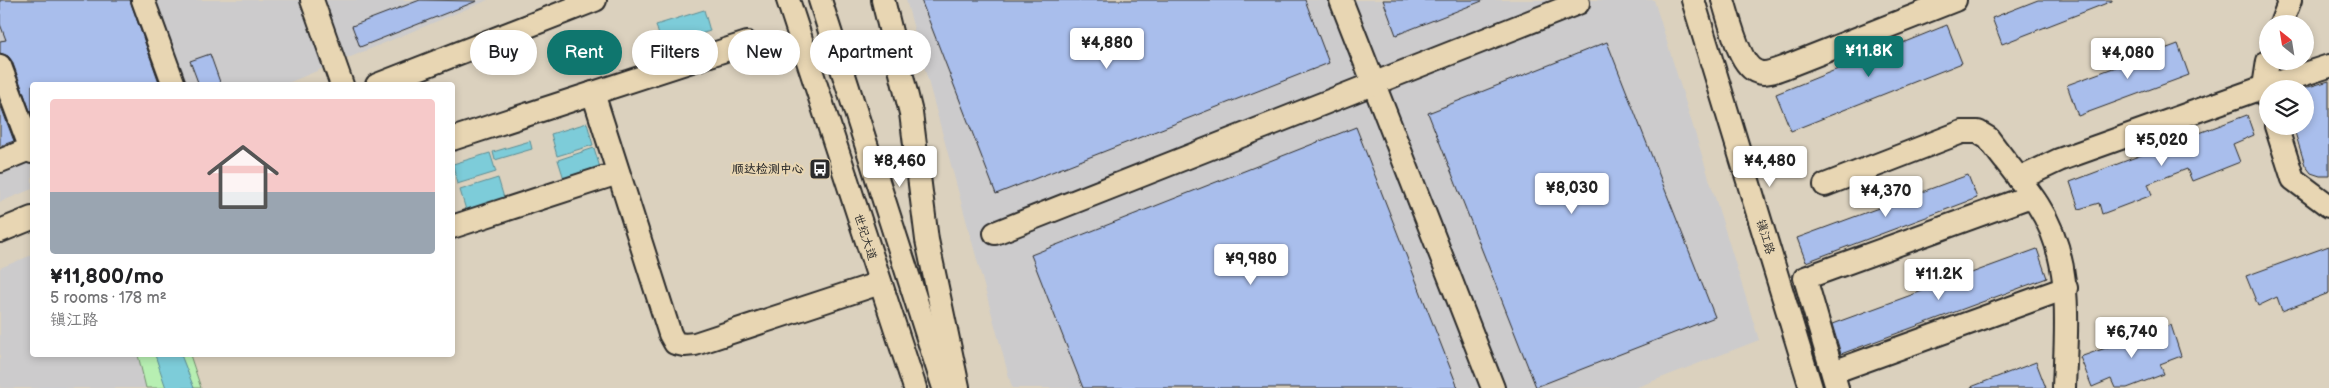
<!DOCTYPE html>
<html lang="en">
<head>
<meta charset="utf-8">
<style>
	body { margin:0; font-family:"Balsamiq Sans","LXGW WenKai TC",sans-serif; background:#f6f6f6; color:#202124; height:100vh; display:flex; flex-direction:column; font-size:19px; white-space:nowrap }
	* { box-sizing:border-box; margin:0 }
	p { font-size:16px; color:#757577 }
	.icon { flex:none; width:28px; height:28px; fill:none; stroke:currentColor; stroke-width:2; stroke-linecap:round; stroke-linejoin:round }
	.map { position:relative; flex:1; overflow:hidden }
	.side { position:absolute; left:30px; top:82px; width:425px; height:275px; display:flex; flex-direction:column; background:#fff; border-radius:5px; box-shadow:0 2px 8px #0003 }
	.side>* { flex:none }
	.banner { position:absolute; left:470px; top:30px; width:475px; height:45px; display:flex; gap:10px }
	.needle { width:32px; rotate:330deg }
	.buttons { position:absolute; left:2259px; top:15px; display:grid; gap:10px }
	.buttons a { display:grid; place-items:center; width:55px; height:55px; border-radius:50%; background:#fff; box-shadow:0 2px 8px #0003; font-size:25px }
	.price { position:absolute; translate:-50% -42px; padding:0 11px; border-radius:5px; background:#fff; color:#222; font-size:16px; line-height:32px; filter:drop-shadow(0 1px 2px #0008) }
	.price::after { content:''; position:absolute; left:50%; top:30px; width:15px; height:11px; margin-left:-8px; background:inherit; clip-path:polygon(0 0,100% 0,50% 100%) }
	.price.selected { background:#0f766e; color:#fff }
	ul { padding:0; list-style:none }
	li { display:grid; align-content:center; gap:10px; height:265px; padding:0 20px }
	li span { display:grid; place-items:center; height:155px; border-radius:5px; color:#555 }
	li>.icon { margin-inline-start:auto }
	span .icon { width:90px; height:90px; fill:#fffc; stroke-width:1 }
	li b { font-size:21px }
	.tag { padding:0 18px; border-radius:22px; background:#fff; box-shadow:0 2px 8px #0003; font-size:18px; line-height:45px }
	.tag.selected { background:#0f766e; color:#fff }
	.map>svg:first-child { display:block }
	.built { fill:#cccbcc }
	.green { fill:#b7efb2; stroke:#718d6e }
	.water { fill:#7dccd9; stroke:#5c8c93 }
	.building { fill:#a9beec; stroke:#2b2b2b }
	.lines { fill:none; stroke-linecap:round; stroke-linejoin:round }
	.minor-casing { stroke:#2b2b2b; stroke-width:26 }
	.minor { stroke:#e8d6b3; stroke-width:22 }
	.labels { text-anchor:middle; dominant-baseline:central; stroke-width:4.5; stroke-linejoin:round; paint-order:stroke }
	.poi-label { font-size:12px; font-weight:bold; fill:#2b2b2b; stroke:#e8d6b3; text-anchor:end }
	.street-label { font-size:12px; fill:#2b2b2b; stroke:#e8d6b3 }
</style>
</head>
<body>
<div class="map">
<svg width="2329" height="388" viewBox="0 0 2329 388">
	<rect width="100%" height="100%" fill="#dbd1be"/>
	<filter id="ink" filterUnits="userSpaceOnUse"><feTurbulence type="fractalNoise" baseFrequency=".02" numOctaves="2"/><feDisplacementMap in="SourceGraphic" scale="10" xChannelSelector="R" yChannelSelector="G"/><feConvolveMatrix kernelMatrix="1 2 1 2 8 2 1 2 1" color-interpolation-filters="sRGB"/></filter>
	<g filter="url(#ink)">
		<g class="built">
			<polygon points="0,0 488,0 283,85 32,85 32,189 0,202"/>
			<polygon points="906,0 1654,0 1759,340 1635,388 1012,388"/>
			<polygon points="32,255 32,355 138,355 146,388 0,388 0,268"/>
		</g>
		<polygon class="green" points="138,355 190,355 201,388 146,388"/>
		<g class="water">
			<polygon points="704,10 710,31 662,46 656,25"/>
			<polygon points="587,123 593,145 557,156 551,134"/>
			<polygon points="530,141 532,149 495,160 493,152"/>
			<polygon points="594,148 601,171 565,182 558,160"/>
			<polygon points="490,153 496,172 457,184 453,164"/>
			<polygon points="498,178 504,198 466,210 460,190"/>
			<polygon points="155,355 181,355 194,388 166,388"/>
		</g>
		<g class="building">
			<polygon points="0,0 130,0 160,85 32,85 32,116 12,61 8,56 0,53 0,41 6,40 0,24"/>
			<polygon points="420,0 477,1 360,47 352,26"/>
			<polygon points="921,0 1305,0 1329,63 996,194"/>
			<polygon points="1383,0 1482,0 1482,1 1396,35"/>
			<polygon points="2038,0 2112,0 2112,1 2002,44 1992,18"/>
			<polygon points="1947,25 1962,63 1791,131 1776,94"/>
			<polygon points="1607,42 1715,317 1536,387 1428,113"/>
			<polygon points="2178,44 2189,75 2078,116 2067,85"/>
			<polygon points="210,54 221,85 199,85 190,61"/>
			<polygon points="2329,81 2329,176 2320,176 2311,173 2305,165 2293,126 2305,126 2305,88"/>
			<polygon points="0,104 14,141 0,146"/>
			<polygon points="2247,115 2254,135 2233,144 2240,162 2192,181 2187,169 2148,184 2152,195 2102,214 2099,203 2079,209 2070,182"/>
			<polygon points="1356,127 1458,388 1083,388 1031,255"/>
			<polygon points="1968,175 1977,198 1806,262 1797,238"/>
			<polygon points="2329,246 2329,293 2282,311 2277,297 2258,306 2246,276"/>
			<polygon points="2037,249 2047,278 1841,354 1832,324"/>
			<polygon points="2171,325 2181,356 2160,364 2164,374 2127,388 2115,388 2111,379 2092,387 2080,357"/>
			<polygon points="2036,362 2046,388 1971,388 1971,387"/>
		</g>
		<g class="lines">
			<g class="minor-casing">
				<g id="minor">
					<polyline points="143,0 174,85"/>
					<polyline points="312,0 342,85"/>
					<polyline points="788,0 915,388"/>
					<polyline points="820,0 944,388"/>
					<polyline points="883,0 911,113 927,240 958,387"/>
					<polyline points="1341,0 1493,388"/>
					<polyline points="1693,0 1811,388"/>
					<path d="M1723,0C1729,18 1739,67 1758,72C1766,75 1777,70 1785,67L1955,0"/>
					<polyline points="2281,24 2290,0"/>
					<polyline points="0,66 32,152"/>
					<polyline points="377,85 595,0"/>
					<polyline points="593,93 670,334 675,343 684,345 695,344 880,283"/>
					<polyline points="2267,98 2264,87 2268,61"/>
					<polyline points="2276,126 2293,179 2329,206"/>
					<polyline points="452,139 747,43"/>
					<polyline points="0,161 32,148"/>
					<polyline points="2019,179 2059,160 2264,87 2329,66"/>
					<path d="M1825,185L1962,132H1978L1988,138C2004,160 2023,182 2038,205C2074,260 2066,326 2064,388"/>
					<polyline points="452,227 618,173"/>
					<polyline points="0,231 32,218"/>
					<polyline points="995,233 1578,3"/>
					<polyline points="1833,372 2066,288"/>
					<polyline points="1837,388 1805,278 2031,196"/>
				</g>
			</g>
			<use href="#minor" class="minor"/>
		</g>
	</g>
	<defs>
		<g id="bus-square" transform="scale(1.125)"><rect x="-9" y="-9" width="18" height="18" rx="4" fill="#2b2b2b" stroke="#e8d6b3"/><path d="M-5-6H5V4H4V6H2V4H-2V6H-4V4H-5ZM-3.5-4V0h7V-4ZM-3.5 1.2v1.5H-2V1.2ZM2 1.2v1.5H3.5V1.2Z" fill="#fff"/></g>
	</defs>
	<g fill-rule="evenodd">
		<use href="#bus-square" x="820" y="169"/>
	</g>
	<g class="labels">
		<g class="poi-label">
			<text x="804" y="169">顺达检测中心</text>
		</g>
		<g class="street-label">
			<text transform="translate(865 237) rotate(72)">世纪大道</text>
			<text transform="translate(1765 237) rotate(73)">镇江路</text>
		</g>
	</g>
</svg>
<div class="buttons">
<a><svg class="needle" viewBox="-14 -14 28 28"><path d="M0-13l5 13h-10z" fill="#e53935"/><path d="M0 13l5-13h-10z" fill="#757577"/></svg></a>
<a><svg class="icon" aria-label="layers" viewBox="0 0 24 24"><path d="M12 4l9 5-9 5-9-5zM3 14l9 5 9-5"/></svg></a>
</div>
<b class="price" style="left:1107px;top:70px">¥4,880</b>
<b class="price selected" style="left:1869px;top:78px">¥11.8K</b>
<b class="price" style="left:2128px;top:80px">¥4,080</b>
<b class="price" style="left:2162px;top:167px">¥5,020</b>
<b class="price" style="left:900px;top:188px">¥8,460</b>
<b class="price" style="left:1770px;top:188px">¥4,480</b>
<b class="price" style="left:1572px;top:215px">¥8,030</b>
<b class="price" style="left:1886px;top:218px">¥4,370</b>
<b class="price" style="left:1251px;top:286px">¥9,980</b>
<b class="price" style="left:1939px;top:301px">¥11.2K</b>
<b class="price" style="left:2132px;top:359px">¥6,740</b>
<div class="banner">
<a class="tag">Buy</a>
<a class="tag selected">Rent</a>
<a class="tag">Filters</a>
<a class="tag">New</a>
<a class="tag">Apartment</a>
</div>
<section class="side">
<ul>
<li><span style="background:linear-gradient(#f6c9c9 60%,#9aa5b1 0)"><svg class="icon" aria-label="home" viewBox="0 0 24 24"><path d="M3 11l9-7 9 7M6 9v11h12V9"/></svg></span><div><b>¥11,800/mo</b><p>5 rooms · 178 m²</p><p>镇江路</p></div></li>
</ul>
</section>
</div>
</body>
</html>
